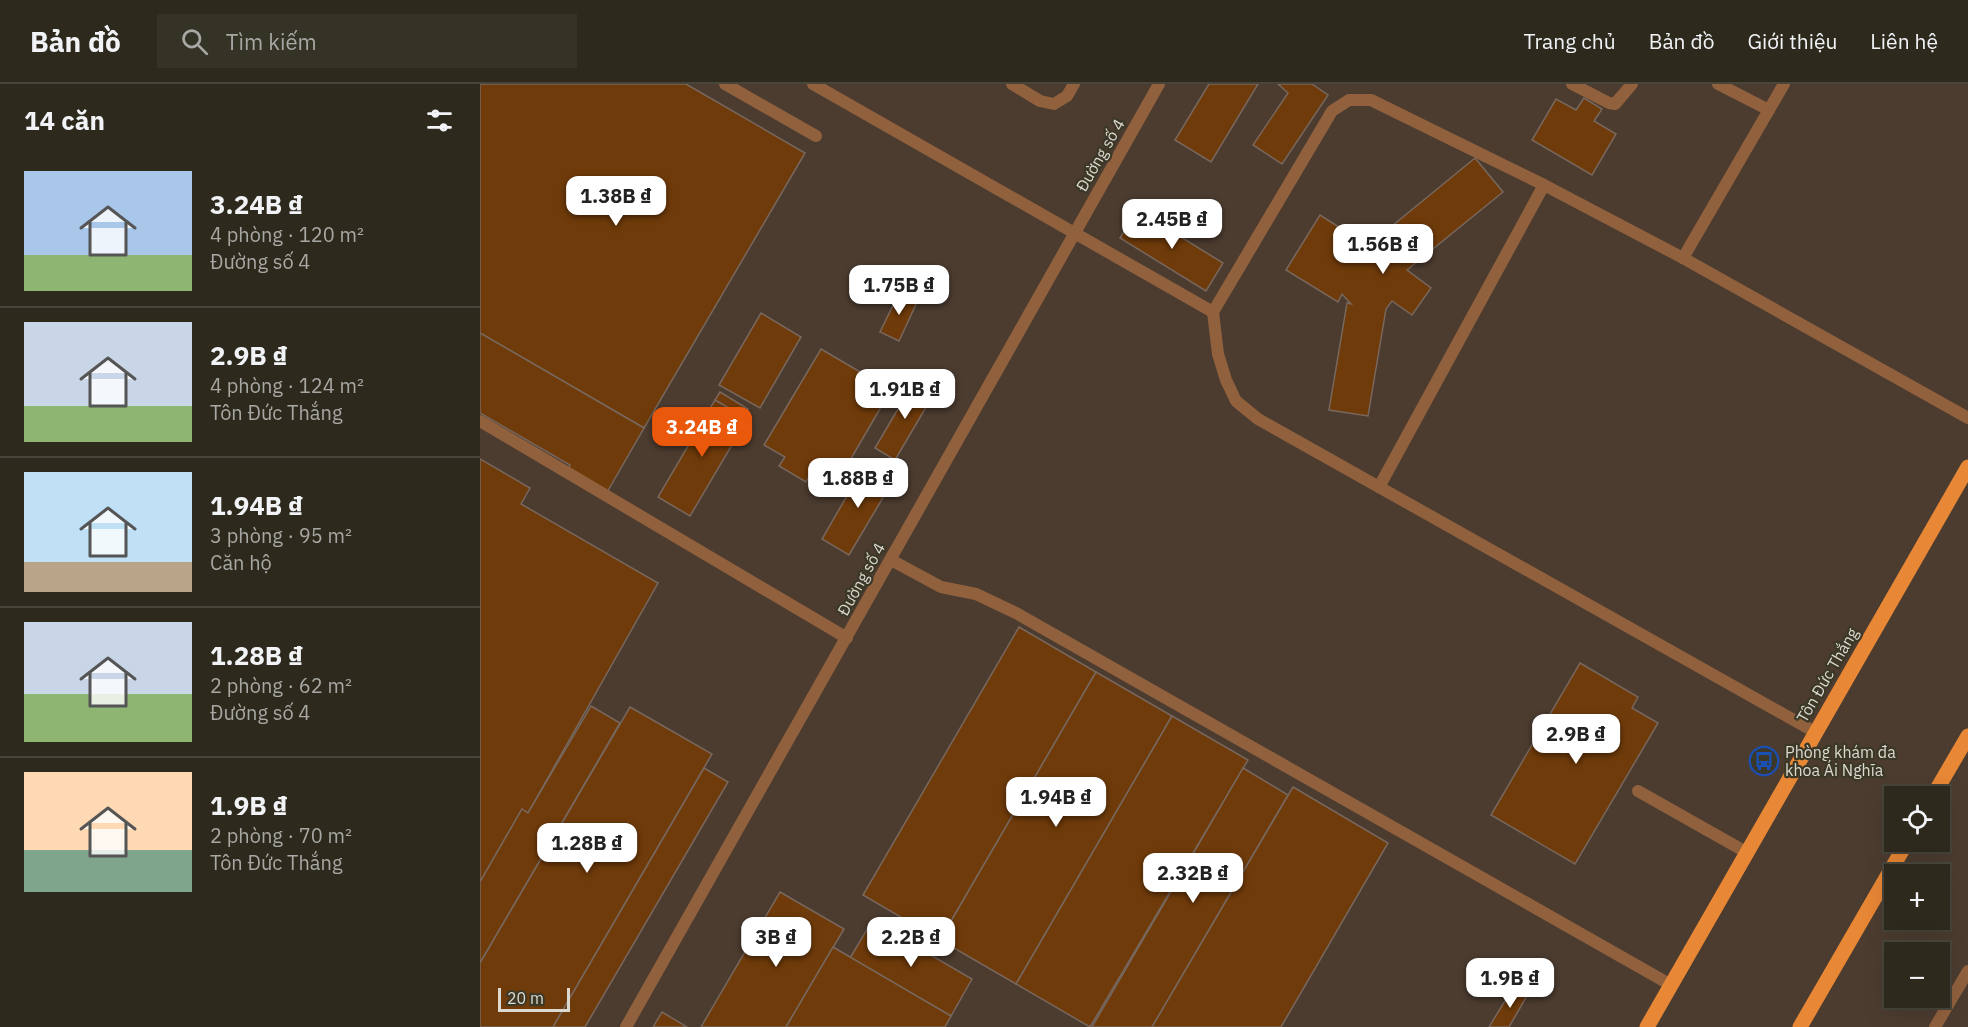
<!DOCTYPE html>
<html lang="vi">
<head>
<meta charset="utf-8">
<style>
	body { margin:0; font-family:"IBM Plex Sans",sans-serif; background:#353226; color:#f1f3f6; height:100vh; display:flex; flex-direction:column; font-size:22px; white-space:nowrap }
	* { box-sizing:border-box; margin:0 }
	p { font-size:20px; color:#a7a7a4 }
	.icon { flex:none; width:33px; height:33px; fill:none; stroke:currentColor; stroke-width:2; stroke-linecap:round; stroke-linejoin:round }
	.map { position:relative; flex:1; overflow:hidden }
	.details { display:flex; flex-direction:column; background:#2d2a1d; width:480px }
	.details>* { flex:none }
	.fabs { position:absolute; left:1404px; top:702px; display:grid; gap:12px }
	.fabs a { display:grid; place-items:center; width:66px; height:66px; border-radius:0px; background:#2d2a1d; box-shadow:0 6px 24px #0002,0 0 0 2px #48463b; font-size:30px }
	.scale { position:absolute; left:18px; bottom:15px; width:72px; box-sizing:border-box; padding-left:6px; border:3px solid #dcdad0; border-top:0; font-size:16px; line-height:21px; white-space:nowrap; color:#dcdad0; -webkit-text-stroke:4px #3c3827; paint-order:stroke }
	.price { position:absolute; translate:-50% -51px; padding:0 14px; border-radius:12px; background:#fff; color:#222; font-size:20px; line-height:39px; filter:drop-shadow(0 2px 3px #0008) }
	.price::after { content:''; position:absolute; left:50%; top:36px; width:18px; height:14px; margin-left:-9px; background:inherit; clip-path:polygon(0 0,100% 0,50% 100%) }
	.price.current { background:#ea580c; color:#fff }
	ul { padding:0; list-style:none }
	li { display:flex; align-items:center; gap:18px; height:150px; padding:0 24px }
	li+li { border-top:2px solid #48463b }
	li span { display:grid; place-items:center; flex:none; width:168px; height:120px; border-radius:0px; color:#555 }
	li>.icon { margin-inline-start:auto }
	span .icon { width:72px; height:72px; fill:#fffc; stroke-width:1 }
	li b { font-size:26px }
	h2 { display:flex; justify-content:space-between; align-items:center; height:72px; padding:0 24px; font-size:26px }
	header { display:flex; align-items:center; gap:36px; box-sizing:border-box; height:84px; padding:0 30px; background:#2d2a1d; border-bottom:2px solid #48463b }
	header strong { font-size:28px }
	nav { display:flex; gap:33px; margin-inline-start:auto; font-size:21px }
	.search { width:420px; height:54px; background:#353226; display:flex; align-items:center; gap:15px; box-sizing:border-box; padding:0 21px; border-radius:0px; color:#a7a7a4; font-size:22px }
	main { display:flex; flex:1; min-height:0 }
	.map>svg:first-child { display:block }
	.industrial { fill:#4c3c30; fill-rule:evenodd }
	.building { fill:#703b0a; stroke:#78675c; stroke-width:1.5 }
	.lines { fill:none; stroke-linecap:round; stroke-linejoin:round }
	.lane { stroke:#91613e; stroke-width:12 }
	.street { stroke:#91613e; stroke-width:12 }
	.primary { stroke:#e88735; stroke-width:15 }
	.labels { text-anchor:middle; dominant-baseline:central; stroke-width:4.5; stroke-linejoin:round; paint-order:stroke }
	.street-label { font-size:16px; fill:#dcdad0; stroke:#3c3827 }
	.poi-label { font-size:16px; fill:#dcdad0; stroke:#3c3827; text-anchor:start }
</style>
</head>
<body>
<header>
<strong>Bản đồ</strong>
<div class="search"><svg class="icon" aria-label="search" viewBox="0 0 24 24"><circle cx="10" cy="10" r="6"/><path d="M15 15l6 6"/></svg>Tìm kiếm</div>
<nav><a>Trang chủ</a><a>Bản đồ</a><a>Giới thiệu</a><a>Liên hệ</a></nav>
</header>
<main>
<section class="details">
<h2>14 căn<svg class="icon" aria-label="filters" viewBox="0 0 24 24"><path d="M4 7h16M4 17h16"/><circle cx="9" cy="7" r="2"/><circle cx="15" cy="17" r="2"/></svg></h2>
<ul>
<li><span style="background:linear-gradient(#a9c7e8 70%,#8fb573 0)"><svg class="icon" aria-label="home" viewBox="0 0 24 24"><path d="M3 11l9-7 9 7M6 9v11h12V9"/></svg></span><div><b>3.24B ₫</b><p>4 phòng · 120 m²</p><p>Đường số 4</p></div></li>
<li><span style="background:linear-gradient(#c9d6e8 70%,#8fb573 0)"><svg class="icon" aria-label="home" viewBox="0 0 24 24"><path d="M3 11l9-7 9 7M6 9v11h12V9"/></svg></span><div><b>2.9B ₫</b><p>4 phòng · 124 m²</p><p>Tôn Đức Thắng</p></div></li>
<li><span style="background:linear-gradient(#bfe0f5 75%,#b9a48a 0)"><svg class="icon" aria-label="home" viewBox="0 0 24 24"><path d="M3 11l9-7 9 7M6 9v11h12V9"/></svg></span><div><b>1.94B ₫</b><p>3 phòng · 95 m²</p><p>Căn hộ</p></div></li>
<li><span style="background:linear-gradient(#c9d6e8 60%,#8fb573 0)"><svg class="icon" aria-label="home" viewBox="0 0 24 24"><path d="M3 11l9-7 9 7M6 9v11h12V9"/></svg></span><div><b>1.28B ₫</b><p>2 phòng · 62 m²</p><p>Đường số 4</p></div></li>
<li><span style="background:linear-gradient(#ffd9b3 65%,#7fa58c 0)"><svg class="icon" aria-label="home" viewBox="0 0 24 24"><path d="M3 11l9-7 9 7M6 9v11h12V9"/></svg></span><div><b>1.9B ₫</b><p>2 phòng · 70 m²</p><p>Tôn Đức Thắng</p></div></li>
</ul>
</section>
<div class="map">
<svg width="1488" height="943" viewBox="0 0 1488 943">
	<rect width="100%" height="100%" fill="#3c3827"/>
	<path class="industrial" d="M0,0H1488V943H0ZM1414,712H1460V758H1414ZM1414,790H1460V836H1414ZM1414,868H1460V914H1414Z"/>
	<g class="building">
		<polygon points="0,0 206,0 325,69 164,344 0,249"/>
		<polygon points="729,0 778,0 731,78 695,56"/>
		<polygon points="798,0 832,0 848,11 802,80 773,61 808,9"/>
		<polygon points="1104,14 1122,25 1114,37 1136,50 1112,91 1052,56 1076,15 1096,26"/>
		<polygon points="995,74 1023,108 927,186 951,204 932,231 912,217 906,225 888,332 849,326 867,219 871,220 862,210 858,218 806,186 840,131 897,167 890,160"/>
		<polygon points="657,126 743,179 726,207 640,154"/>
		<circle cx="403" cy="196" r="11"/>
		<polygon points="420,207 438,216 419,257 400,248"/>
		<polygon points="281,229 321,253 280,324 239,301"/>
		<polygon points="0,249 164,344 126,410 87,387 90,381 0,329"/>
		<polygon points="341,265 411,306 355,402 331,389 326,398 299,382 305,373 284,361"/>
		<polygon points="435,296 455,308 415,376 395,364"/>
		<polygon points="240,308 268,325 264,333 235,316"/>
		<polygon points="235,316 264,333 258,342 262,344 210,432 178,413"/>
		<polygon points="0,375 50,404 41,420 178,499 48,729 42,725 0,798"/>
		<polygon points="386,379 414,395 369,471 342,455"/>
		<polygon points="539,543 616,588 460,856 383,811"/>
		<polygon points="1100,579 1158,613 1152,624 1178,639 1095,780 1011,731"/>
		<polygon points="616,588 692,632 536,900 460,856"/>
		<polygon points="111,622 140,639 0,879 0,798 42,725 48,729"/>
		<polygon points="150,623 232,670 73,943 0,943 0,879"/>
		<polygon points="692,632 768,676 610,943 536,900"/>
		<polygon points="224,684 248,698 105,943 73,943"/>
		<polygon points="763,684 808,711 672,943 612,943"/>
		<polygon points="813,703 908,759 801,943 672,943"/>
		<polygon points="300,808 364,845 306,943 221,943"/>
		<polygon points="392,837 492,895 471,932 370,874"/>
		<polygon points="353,863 471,932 465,943 306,943"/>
		<polygon points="1034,902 1048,910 1029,943 1009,943"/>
		<polygon points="182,928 207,943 173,943"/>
	</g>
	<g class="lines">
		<g class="lane">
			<polyline points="245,0 336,52"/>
			<polyline points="532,0 560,17 574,20 587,12 594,0"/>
			<polyline points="1092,0 1129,19 1135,20 1152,0"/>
			<polyline points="1238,0 1289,26"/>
			<polyline points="0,337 367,554"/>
			<polyline points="899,403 1064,101"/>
			<polyline points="411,476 461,503 496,510 536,529 1191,901"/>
			<polyline points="1158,707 1266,768"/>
			<polyline points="1455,943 1488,887"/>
		</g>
		<g class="street">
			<polyline points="333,0 733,228"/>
			<polyline points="1203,174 1304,0"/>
			<polyline points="1335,648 778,335 756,317 746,296 738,270 733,228 852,27 869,16 891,16 1064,101 1203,174 1488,334"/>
			<polyline points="146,943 679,0"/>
		</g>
		<g class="primary">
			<polyline points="1453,712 1488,652"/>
			<polyline points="1167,943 1488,383"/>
			<polyline points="1320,943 1427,758"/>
		</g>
	</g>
	<defs>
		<g id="bus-ring" transform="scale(1.5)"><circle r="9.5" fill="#3c3827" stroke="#1a4fb4" stroke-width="1.5"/><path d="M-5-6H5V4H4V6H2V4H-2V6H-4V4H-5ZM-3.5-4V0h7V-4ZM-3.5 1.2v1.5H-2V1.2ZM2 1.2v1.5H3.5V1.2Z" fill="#1a4fb4"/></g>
	</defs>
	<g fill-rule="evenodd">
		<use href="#bus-ring" x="1284" y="677"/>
	</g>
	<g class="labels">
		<g class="street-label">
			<text transform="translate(620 71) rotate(-60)">Đường số 4</text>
			<text transform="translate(381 495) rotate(-61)">Đường số 4</text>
			<text transform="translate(1347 591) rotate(-60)">Tôn Đức Thắng</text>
		</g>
		<g class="poi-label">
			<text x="1305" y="668">Phòng khám đa<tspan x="1305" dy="18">khoa Ái Nghĩa</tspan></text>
		</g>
	</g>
</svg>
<div class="fabs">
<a><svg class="icon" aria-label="locate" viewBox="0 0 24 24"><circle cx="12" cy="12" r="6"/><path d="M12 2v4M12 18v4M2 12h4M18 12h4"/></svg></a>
<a>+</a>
<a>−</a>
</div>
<div class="scale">20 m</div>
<b class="price" style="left:136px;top:143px">1.38B ₫</b>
<b class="price" style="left:692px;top:166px">2.45B ₫</b>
<b class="price" style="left:903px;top:191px">1.56B ₫</b>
<b class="price" style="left:419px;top:232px">1.75B ₫</b>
<b class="price" style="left:425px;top:336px">1.91B ₫</b>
<b class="price current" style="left:222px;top:374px">3.24B ₫</b>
<b class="price" style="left:378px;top:425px">1.88B ₫</b>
<b class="price" style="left:1096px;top:681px">2.9B ₫</b>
<b class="price" style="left:576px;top:744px">1.94B ₫</b>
<b class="price" style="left:107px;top:790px">1.28B ₫</b>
<b class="price" style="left:713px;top:820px">2.32B ₫</b>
<b class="price" style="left:296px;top:884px">3B ₫</b>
<b class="price" style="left:431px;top:884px">2.2B ₫</b>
<b class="price" style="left:1030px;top:925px">1.9B ₫</b>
</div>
</main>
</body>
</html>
